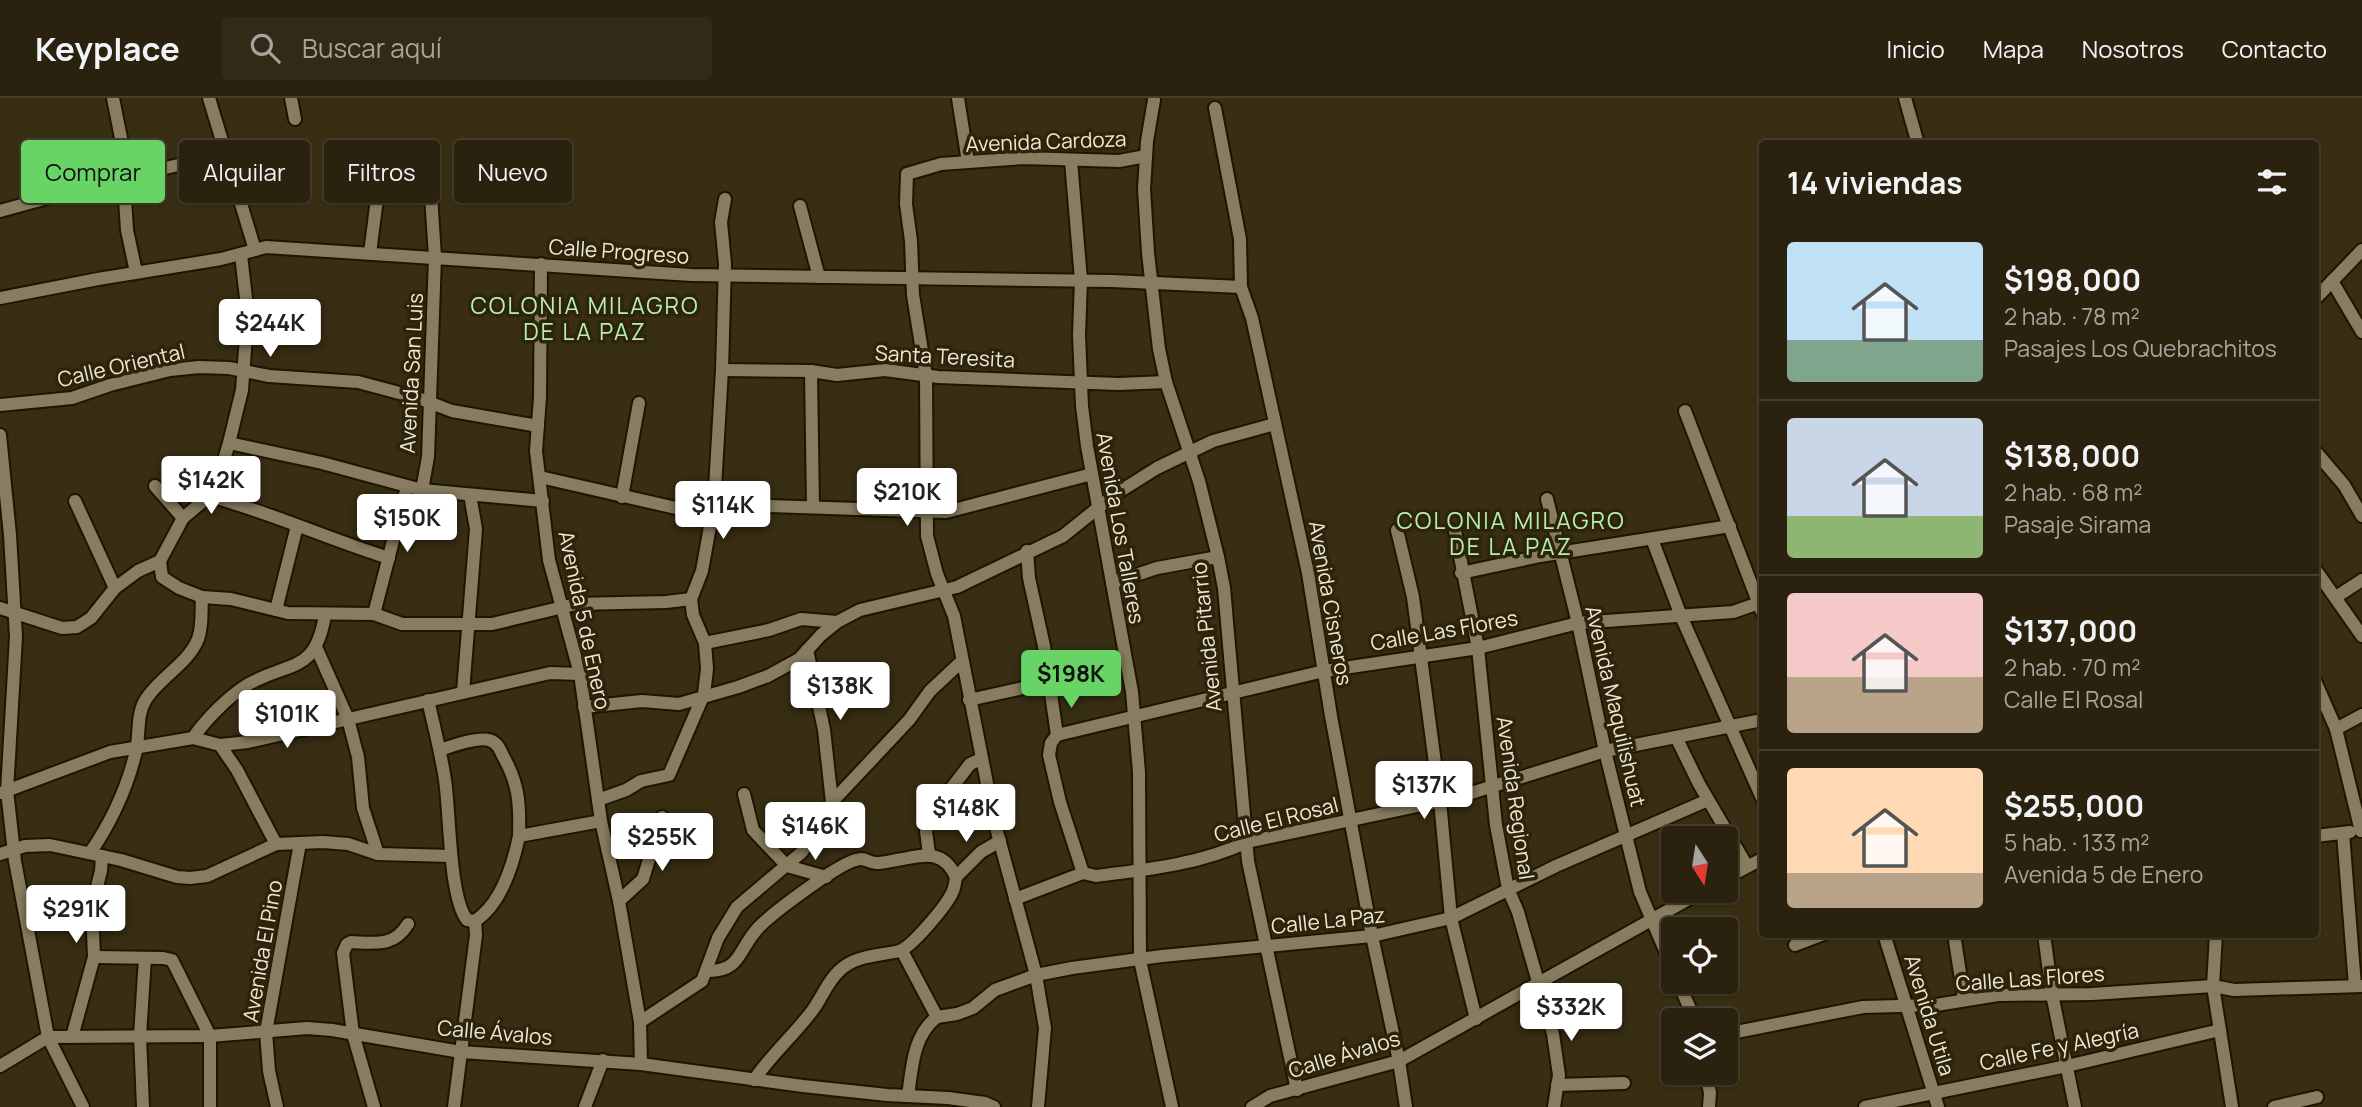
<!DOCTYPE html>
<html lang="es">
<head>
<meta charset="utf-8">
<style>
	body { margin:0; font-family:Manrope,sans-serif; background:#322a17; color:#f1f3f6; height:100vh; display:flex; flex-direction:column; font-size:26px; white-space:nowrap }
	* { box-sizing:border-box; margin:0 }
	p { font-size:23px; color:#a5a49e }
	.icon { flex:none; width:38px; height:38px; fill:none; stroke:currentColor; stroke-width:2; stroke-linecap:round; stroke-linejoin:round }
	.map { position:relative; flex:1; overflow:hidden }
	.side { position:absolute; left:1759px; top:42px; width:560px; height:798px; display:flex; flex-direction:column; background:#2a220e; border-radius:7px; box-shadow:0 2px 5px #0004,0 0 0 2px #463f2e }
	.side>* { flex:none }
	.banner { position:absolute; left:21px; top:42px; width:665px; height:63px; display:flex; gap:14px }
	.needle { width:46px; rotate:168deg }
	.buttons { position:absolute; left:1661px; top:728px; display:grid; gap:14px }
	.buttons a { display:grid; place-items:center; width:77px; height:77px; border-radius:7px; background:#2a220e; box-shadow:0 2px 5px #0004,0 0 0 2px #463f2e; font-size:35px }
	.price { position:absolute; translate:-50% -60px; padding:0 16px; border-radius:7px; background:#fff; color:#222; font-size:23px; line-height:46px; filter:drop-shadow(0 2px 4px #0008) }
	.price::after { content:''; position:absolute; left:50%; top:42px; width:21px; height:16px; margin-left:-10px; background:inherit; clip-path:polygon(0 0,100% 0,50% 100%) }
	.price.active { background:#68d465; color:#111 }
	ul { padding:0; list-style:none }
	li { display:flex; align-items:center; gap:21px; height:175px; padding:0 28px }
	li+li { border-top:2px solid #463f2e }
	li span { display:grid; place-items:center; flex:none; width:196px; height:140px; border-radius:7px; color:#555 }
	li>.icon { margin-inline-start:auto }
	span .icon { width:84px; height:84px; fill:#fffc; stroke-width:1 }
	li b { font-size:30px }
	h2 { display:flex; justify-content:space-between; align-items:center; height:84px; padding:0 28px; font-size:30px }
	.pill { padding:0 24px; border-radius:7px; background:#2a220e; box-shadow:0 2px 5px #0004,0 0 0 2px #463f2e; font-size:24px; line-height:63px }
	.pill.active { background:#68d465; color:#111 }
	header { display:flex; align-items:center; gap:42px; box-sizing:border-box; height:98px; padding:0 35px; background:#2a220e; border-bottom:2px solid #463f2e }
	header strong { font-size:33px }
	nav { display:flex; gap:38px; margin-inline-start:auto; font-size:24px }
	.search { width:490px; height:63px; background:#322a17; display:flex; align-items:center; gap:18px; box-sizing:border-box; padding:0 24px; border-radius:7px; color:#a5a49e; font-size:26px }
	.map>svg:first-child { display:block }
	.lines { fill:none; stroke-linecap:round; stroke-linejoin:round }
	.minor-casing { stroke:#1f1600; stroke-width:16 }
	.minor { stroke:#887d60; stroke-width:12 }
	.labels { text-anchor:middle; dominant-baseline:central; stroke-width:7; stroke-linejoin:round; paint-order:stroke }
	.street-label { font-size:21px; fill:#eee8d8; stroke:#2d2409 }
	.neighbourhood-label { font-size:23px; letter-spacing:2px; fill:#b6efb2; stroke:#2d2409 }
</style>
</head>
<body>
<header>
<strong>Keyplace</strong>
<div class="search"><svg class="icon" aria-label="search" viewBox="0 0 24 24"><circle cx="10" cy="10" r="6"/><path d="M15 15l6 6"/></svg>Buscar aquí</div>
<nav><a>Inicio</a><a>Mapa</a><a>Nosotros</a><a>Contacto</a></nav>
</header>
<div class="map">
<svg width="2362" height="1009" viewBox="0 0 2362 1009">
	<rect width="100%" height="100%" fill="#382e13"/>
	<g class="lines">
		<g class="minor-casing">
			<g id="minor">
				<polyline points="113,0 121,40 127,132 136,174"/>
				<polyline points="209,0 255,152"/>
				<polyline points="291,0 295,21"/>
				<polyline points="958,0 968,64"/>
				<polyline points="1905,0 1918,46"/>
				<polyline points="1154,2 1147,43 1144,91 1148,155 1159,251 1166,284 1199,383 1218,459 1224,490 1248,763 1297,992"/>
				<polyline points="1215,10 1240,141 1241,189 1252,220 1308,475 1331,618 1372,838 1399,963 1406,1009"/>
				<polyline points="54,55 55,98"/>
				<polyline points="1071,63 1081,182 1079,237 1082,308 1087,348 1132,594 1139,674 1140,862 1172,1009"/>
				<polyline points="800,108 819,179"/>
				<polyline points="0,113 109,83 226,56"/>
				<polyline points="370,155 377,101"/>
				<polyline points="541,166 540,299 536,353 549,462 580,576 601,723 619,803 640,924 641,966"/>
				<polyline points="2332,183 2362,234"/>
				<polyline points="0,200 98,181 221,161 266,149 691,177 1112,183 1241,189"/>
				<polyline points="2315,201 2362,152"/>
				<polyline points="722,272 811,273 837,277 885,272 938,279 1118,286 1166,284"/>
				<polyline points="811,273 813,409"/>
				<polyline points="0,307 72,300 110,287 170,272 199,269 229,270 269,278 358,284 418,300 452,313 538,328"/>
				<polyline points="1685,313 1762,514"/>
				<polyline points="0,337 10,437 16,539 7,693 15,763 48,939 83,1009"/>
				<polyline points="229,345 322,365 422,392 543,403"/>
				<polyline points="2315,353 2344,387 2362,418"/>
				<polyline points="540,379 711,418"/>
				<polyline points="155,388 183,420"/>
				<polyline points="422,392 428,359 435,159 431,97"/>
				<path d="M209,398C270,414 328,441 389,460"/>
				<polyline points="622,399 639,305"/>
				<polyline points="1547,401 1578,525 1605,653 1640,794 1673,871"/>
				<polyline points="75,403 115,490"/>
				<polyline points="714,406 946,414 1092,376"/>
				<polyline points="1397,432 1413,499 1440,703 1451,820 1476,921"/>
				<polyline points="1455,433 1478,550 1496,727 1508,791 1518,814 1553,936 1559,977 1554,1009"/>
				<polyline points="1652,441 1681,518 1762,700"/>
				<polyline points="1027,453 1029,480 1044,548 1057,637 1051,645 1049,657 1060,704 1083,775"/>
				<polyline points="160,463 162,479 179,490 202,499 231,501 288,515 374,516 402,526 492,526 576,506 666,504 691,501"/>
				<polyline points="2315,471 2362,538"/>
				<polyline points="1461,475 1540,458 1730,428"/>
				<polyline points="1112,485 1157,470 1218,459"/>
				<polyline points="2336,499 2362,482"/>
				<polyline points="0,510 62,530 77,529 91,520 115,490 138,473 160,463 183,420 209,398 217,385 229,345 242,292 247,225 246,200 241,157"/>
				<polyline points="276,512 297,428"/>
				<polyline points="374,516 407,389"/>
				<polyline points="705,545 769,532 801,521 837,524 860,512 957,489 1063,438 1114,397 1157,370 1213,343 1275,326"/>
				<polyline points="316,549 348,621 358,659 363,710 378,756"/>
				<polyline points="807,552 824,632 832,704"/>
				<polyline points="2315,583 2336,631 2361,733"/>
				<polyline points="463,594 476,431 470,397"/>
				<path d="M428,602C434,629 441,655 445,682C450,714 449,799 467,822L475,823"/>
				<polyline points="969,602 1050,584"/>
				<polyline points="584,609 642,603 679,606 738,589 768,578 799,561 821,537 837,524"/>
				<polyline points="2336,631 2362,617"/>
				<polyline points="1057,637 1324,573 1478,550 1578,525 1733,514 1759,505"/>
				<polyline points="1676,639 1699,686 1747,768"/>
				<path d="M193,640C206,621 228,599 247,587C290,562 315,577 325,517"/>
				<polyline points="220,647 248,644 550,575 580,576"/>
				<path d="M440,652C451,648 478,639 489,642C497,644 500,651 503,658C519,686 520,706 519,738"/>
				<polyline points="1,695 110,654 193,640 220,647 237,672 276,746"/>
				<polyline points="744,696 753,732 787,768 826,779"/>
				<polyline points="598,702 626,692 641,683 669,677 704,596 707,571 705,545 693,517 691,501 702,473 714,406 722,272 725,166 721,124 725,101"/>
				<polyline points="2343,735 2355,888"/>
				<polyline points="2315,738 2350,734"/>
				<path d="M90,755C112,723 127,691 136,653C140,636 136,617 146,601C160,579 188,566 198,541C203,528 201,512 202,499"/>
				<polyline points="0,756 25,748 50,747 121,762 177,779 190,780 207,778 276,746 323,744 348,746 378,756 451,758"/>
				<polyline points="929,756 926,733 933,714 970,666 981,661"/>
				<path d="M1083,775L1096,778C1146,772 1201,766 1247,744L1455,700L1605,653L1762,622"/>
				<polyline points="956,779 981,754 1000,743"/>
				<polyline points="1726,780 1762,761"/>
				<polyline points="1015,801 1083,775"/>
				<polyline points="619,803 643,781 662,719"/>
				<path d="M475,823C501,806 513,767 519,738L601,723"/>
				<polyline points="1884,836 1938,1009"/>
				<polyline points="1954,836 1964,901"/>
				<polyline points="2044,836 2052,896 2075,1009"/>
				<polyline points="2216,836 2213,888 2232,1009"/>
				<polyline points="1795,847 1824,836"/>
				<polyline points="902,853 937,919 957,916 973,910 995,892 1036,877 1072,870 1162,858 1372,838 1451,820 1556,768 1708,702"/>
				<polyline points="94,859 163,860 172,862 210,938 210,1009"/>
				<path d="M706,873C742,874 737,852 759,829C773,815 843,761 861,761C866,761 871,765 876,765C885,765 894,762 903,761C927,756 944,753 956,779"/>
				<polyline points="1678,884 1695,922"/>
				<polyline points="640,924 702,883 718,840 737,809 802,754 832,704 909,622 930,593 962,563"/>
				<polyline points="1726,936 1863,909 1936,907 1998,897 2092,896 2213,888 2234,892 2362,888"/>
				<polyline points="72,939 94,859 92,808 101,773 102,758"/>
				<polyline points="0,968 48,939 210,938 307,930 332,932 461,954 641,966 803,988 887,997 948,1000 985,1005 994,1009"/>
				<polyline points="1706,975 1710,995 1709,1009"/>
				<path d="M754,982C771,957 794,937 812,913C822,900 827,884 839,873C855,857 879,858 899,853C911,850 946,808 952,795C955,790 955,784 956,779"/>
				<polyline points="1557,987 1624,985"/>
				<path d="M908,998C912,970 913,937 937,919"/>
				<polyline points="143,1009 140,938 145,860"/>
				<polyline points="277,1009 269,973 266,934 300,745"/>
				<path d="M374,1009L353,936L343,855L347,846L351,844C376,845 394,849 408,826"/>
				<polyline points="454,1009 476,837 475,823"/>
				<polyline points="585,1009 603,962"/>
				<polyline points="1038,1009 1045,930 1036,877 995,726 954,518 937,476 927,438 926,278 913,197 911,143 906,106 907,76 941,66 1024,60 1119,63 1146,58"/>
				<polyline points="1252,1009 1270,998 1399,963 1703,793"/>
				<polyline points="1865,1009 2067,968 2220,932"/>
				<polyline points="2274,1009 2317,999"/>
			</g>
		</g>
		<use href="#minor" class="minor"/>
	</g>
	<g class="labels">
		<g class="street-label">
			<text transform="translate(1046 43) rotate(-2)">Avenida Cardoza</text>
			<text transform="translate(619 153) rotate(4)">Calle Progreso</text>
			<text transform="translate(945 258) rotate(3)">Santa Teresita</text>
			<text transform="translate(121 267) rotate(-13)">Calle Oriental</text>
			<text transform="translate(411 275) rotate(-87)">Avenida San Luis</text>
			<text transform="translate(1121 430) rotate(80)">Avenida Los Talleres</text>
			<text transform="translate(1331 505) rotate(80)">Avenida Cisneros</text>
			<text transform="translate(585 522) rotate(78)">Avenida 5 de Enero</text>
			<text transform="translate(1444 532) rotate(-10)">Calle Las Flores</text>
			<text transform="translate(1206 539) rotate(-96)">Avenida Pitarrio</text>
			<text transform="translate(1616 608) rotate(77)">Avenida Maquilishuat</text>
			<text transform="translate(1516 700) rotate(82)">Avenida Regional</text>
			<text transform="translate(1276 721) rotate(-14)">Calle El Rosal</text>
			<text transform="translate(1328 822) rotate(-6)">Calle La Paz</text>
			<text transform="translate(262 853) rotate(-80)">Avenida El Pino</text>
			<text transform="translate(2030 880) rotate(-4)">Calle Las Flores</text>
			<text transform="translate(1930 917) rotate(73)">Avenida Utila</text>
			<text transform="translate(495 934) rotate(5)">Calle Ávalos</text>
			<text transform="translate(2059 948) rotate(-12)">Calle Fe y Alegría</text>
			<text transform="translate(1344 956) rotate(-17)">Calle Ávalos</text>
		</g>
		<g class="neighbourhood-label">
			<text x="585" y="207">COLONIA MILAGRO<tspan x="585" dy="26">DE LA PAZ</tspan></text>
			<text x="1511" y="422">COLONIA MILAGRO<tspan x="1511" dy="26">DE LA PAZ</tspan></text>
		</g>
	</g>
</svg>
<div class="buttons">
<a><svg class="needle" viewBox="-14 -14 28 28"><path d="M0-13l5 13h-10z" fill="#e53935"/><path d="M0 13l5-13h-10z" fill="#a5a49e"/></svg></a>
<a><svg class="icon" aria-label="locate" viewBox="0 0 24 24"><circle cx="12" cy="12" r="6"/><path d="M12 2v4M12 18v4M2 12h4M18 12h4"/></svg></a>
<a><svg class="icon" aria-label="layers" viewBox="0 0 24 24"><path d="M12 4l9 5-9 5-9-5zM3 14l9 5 9-5"/></svg></a>
</div>
<b class="price" style="left:270px;top:261px">$244K</b>
<b class="price" style="left:211px;top:418px">$142K</b>
<b class="price" style="left:907px;top:430px">$210K</b>
<b class="price" style="left:723px;top:443px">$114K</b>
<b class="price" style="left:407px;top:456px">$150K</b>
<b class="price active" style="left:1071px;top:612px">$198K</b>
<b class="price" style="left:840px;top:624px">$138K</b>
<b class="price" style="left:287px;top:652px">$101K</b>
<b class="price" style="left:1424px;top:723px">$137K</b>
<b class="price" style="left:966px;top:746px">$148K</b>
<b class="price" style="left:815px;top:764px">$146K</b>
<b class="price" style="left:662px;top:775px">$255K</b>
<b class="price" style="left:76px;top:847px">$291K</b>
<b class="price" style="left:1571px;top:945px">$332K</b>
<div class="banner">
<a class="pill active">Comprar</a>
<a class="pill">Alquilar</a>
<a class="pill">Filtros</a>
<a class="pill">Nuevo</a>
</div>
<section class="side">
<h2>14 viviendas<svg class="icon" aria-label="filters" viewBox="0 0 24 24"><path d="M4 7h16M4 17h16"/><circle cx="9" cy="7" r="2"/><circle cx="15" cy="17" r="2"/></svg></h2>
<ul>
<li><span style="background:linear-gradient(#bfe0f5 70%,#7fa58c 0)"><svg class="icon" aria-label="home" viewBox="0 0 24 24"><path d="M3 11l9-7 9 7M6 9v11h12V9"/></svg></span><div><b>$198,000</b><p>2 hab. · 78 m²</p><p>Pasajes Los Quebrachitos</p></div></li>
<li><span style="background:linear-gradient(#c9d6e8 70%,#8fb573 0)"><svg class="icon" aria-label="home" viewBox="0 0 24 24"><path d="M3 11l9-7 9 7M6 9v11h12V9"/></svg></span><div><b>$138,000</b><p>2 hab. · 68 m²</p><p>Pasaje Sirama</p></div></li>
<li><span style="background:linear-gradient(#f6c9c9 60%,#b9a48a 0)"><svg class="icon" aria-label="home" viewBox="0 0 24 24"><path d="M3 11l9-7 9 7M6 9v11h12V9"/></svg></span><div><b>$137,000</b><p>2 hab. · 70 m²</p><p>Calle El Rosal</p></div></li>
<li><span style="background:linear-gradient(#ffd9b3 75%,#b9a48a 0)"><svg class="icon" aria-label="home" viewBox="0 0 24 24"><path d="M3 11l9-7 9 7M6 9v11h12V9"/></svg></span><div><b>$255,000</b><p>5 hab. · 133 m²</p><p>Avenida 5 de Enero</p></div></li>
</ul>
</section>
</div>
</body>
</html>
